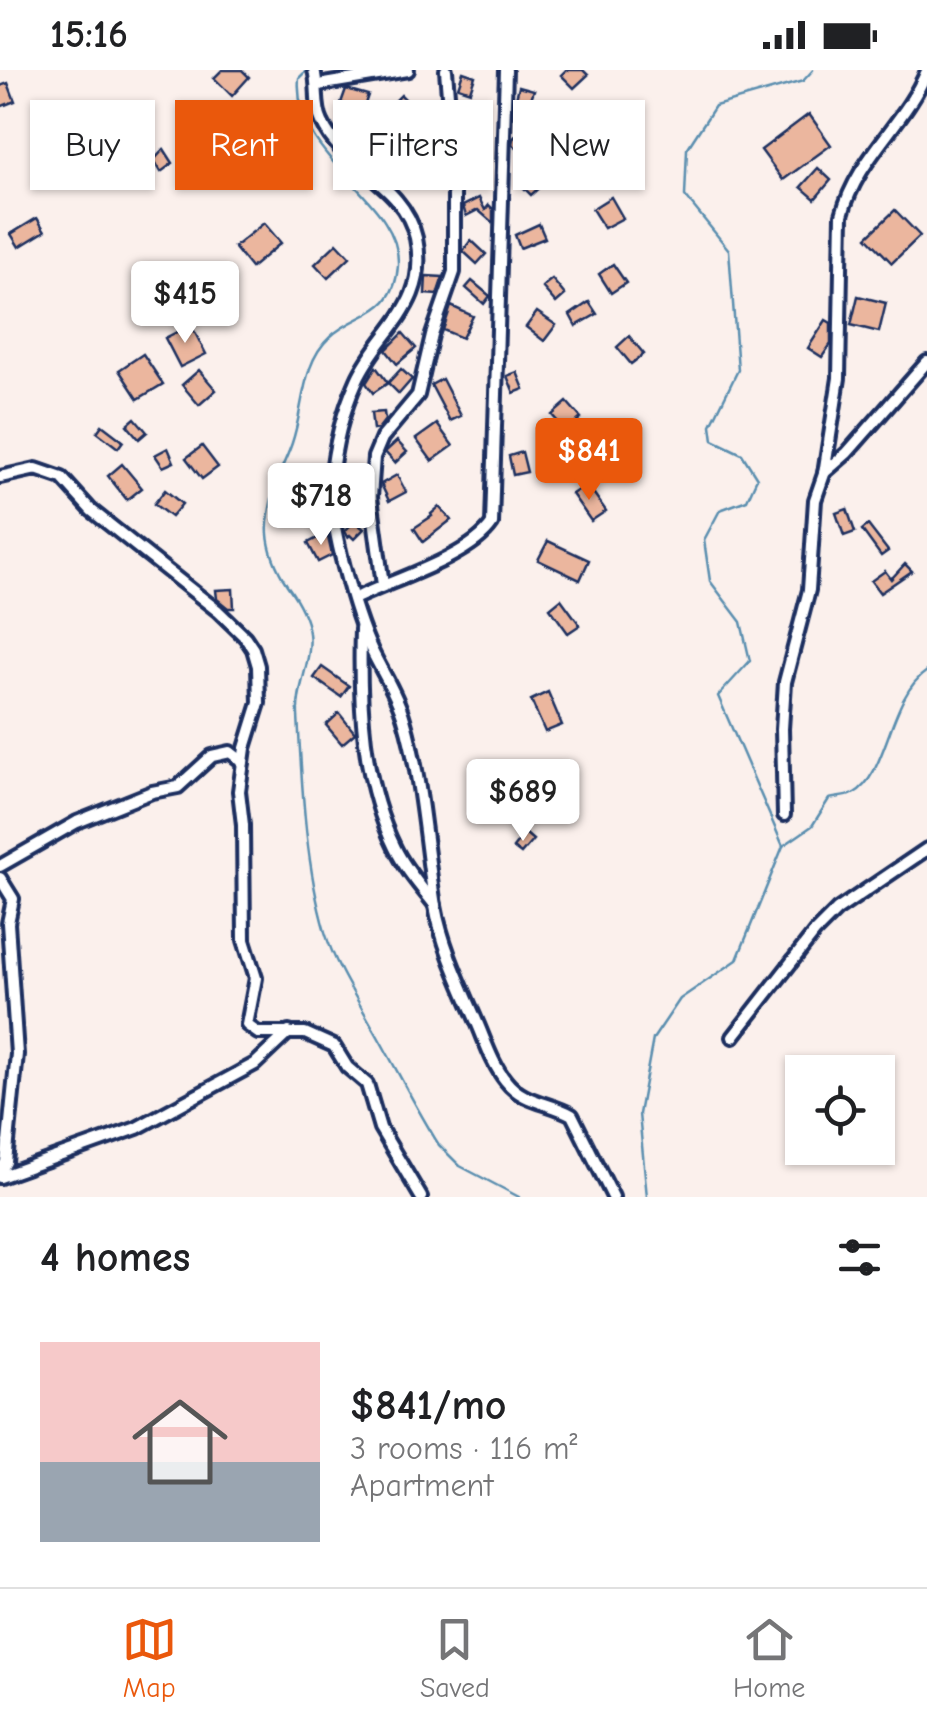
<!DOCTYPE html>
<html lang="en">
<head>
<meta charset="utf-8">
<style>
	body { margin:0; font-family:"Comic Neue",sans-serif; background:#f2f2f2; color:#202124; height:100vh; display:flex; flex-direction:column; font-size:38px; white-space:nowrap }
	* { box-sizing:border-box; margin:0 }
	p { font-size:32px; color:#757577 }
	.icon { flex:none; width:55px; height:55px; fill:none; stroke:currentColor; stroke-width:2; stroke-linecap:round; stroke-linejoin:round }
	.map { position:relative; height:1127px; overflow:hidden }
	.panel { display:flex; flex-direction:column; background:#fff; flex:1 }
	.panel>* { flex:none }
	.hud { position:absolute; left:30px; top:30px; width:868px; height:90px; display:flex; gap:20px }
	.fabs { position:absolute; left:785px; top:985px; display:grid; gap:20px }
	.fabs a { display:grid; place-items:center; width:110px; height:110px; border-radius:0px; background:#fff; box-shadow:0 2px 8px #0004; font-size:50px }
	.price { position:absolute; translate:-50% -85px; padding:0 22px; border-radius:10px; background:#fff; color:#222; font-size:32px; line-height:65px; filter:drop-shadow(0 2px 5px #0008) }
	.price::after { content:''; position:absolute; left:50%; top:60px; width:30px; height:22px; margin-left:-15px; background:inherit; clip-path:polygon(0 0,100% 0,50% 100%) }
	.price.current { background:#ea580c; color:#fff }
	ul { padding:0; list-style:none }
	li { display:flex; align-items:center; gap:30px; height:250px; padding:0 40px }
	li span { display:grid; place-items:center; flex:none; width:280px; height:200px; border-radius:0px; color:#555 }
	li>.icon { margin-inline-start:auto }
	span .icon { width:120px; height:120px; fill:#fffc; stroke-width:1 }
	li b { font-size:42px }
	h2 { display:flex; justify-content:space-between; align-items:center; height:120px; padding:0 40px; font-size:42px }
	.chip { padding:0 35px; border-radius:0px; background:#fff; box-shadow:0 2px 8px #0004; font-size:35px; line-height:90px }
	.chip.current { background:#ea580c; color:#fff }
	.status { display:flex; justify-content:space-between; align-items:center; height:70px; padding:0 50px; background:#fff; direction:ltr }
	.status svg { height:28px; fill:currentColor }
	.dock { display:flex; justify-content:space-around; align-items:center; height:140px; border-top:2px solid #e0e0e0; background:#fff; font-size:28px; color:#757577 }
	.dock a { display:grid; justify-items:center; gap:5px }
	.dock .current { color:#ea580c }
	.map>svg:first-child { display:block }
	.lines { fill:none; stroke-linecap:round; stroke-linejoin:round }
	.stream { stroke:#5a8eaf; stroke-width:2.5 }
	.building { fill:#ebb69e; stroke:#1b2f5e; stroke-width:2.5 }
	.minor-casing { stroke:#1b2f5e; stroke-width:18 }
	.minor { stroke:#fff; stroke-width:10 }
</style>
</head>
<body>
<div class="status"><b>15:16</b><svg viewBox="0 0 49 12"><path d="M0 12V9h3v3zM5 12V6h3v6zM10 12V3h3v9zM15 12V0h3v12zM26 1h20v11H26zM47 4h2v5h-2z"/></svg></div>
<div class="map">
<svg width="927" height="1127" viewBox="0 0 927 1127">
	<rect width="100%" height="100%" fill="#fbf0ec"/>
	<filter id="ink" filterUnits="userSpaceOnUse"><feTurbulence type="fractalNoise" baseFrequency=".01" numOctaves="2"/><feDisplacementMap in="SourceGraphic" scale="20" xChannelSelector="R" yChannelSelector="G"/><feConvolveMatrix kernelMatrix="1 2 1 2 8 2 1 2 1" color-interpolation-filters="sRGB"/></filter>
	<g filter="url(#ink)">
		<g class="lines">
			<g class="stream">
				<path d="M307,0L299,8C292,92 401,127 398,195C395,247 357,241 330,267C301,293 304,339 292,373C288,385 282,396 278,408C264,450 262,476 287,515C297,529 307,546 309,563C313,589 296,618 298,645C302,716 305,793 325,862C336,898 358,930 376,963C397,1000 416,1038 439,1075L460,1096L519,1127"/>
				<path d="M783,776L812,756L829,729C836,727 847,727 853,724C888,706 888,627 927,601"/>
				<polyline points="647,1127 639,1044 653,969 680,929 737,890 783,776 718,626 750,591 741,552 710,511 704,470 720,440 747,430 757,408 742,384 713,370 711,355 738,300 729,180 685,126 687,79 715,36 803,11 813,0"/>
			</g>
		</g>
		<g class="building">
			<polygon points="222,0 242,0 249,7 232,26 214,8"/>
			<polygon points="566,0 583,0 588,5 574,18 561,5"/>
			<polygon points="463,2 475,6 470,21 458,17"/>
			<polygon points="8,13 15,31 0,37 0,16"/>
			<polygon points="519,16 534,20 527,40 514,36"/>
			<polygon points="346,19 368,25 363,40 341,33"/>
			<polygon points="401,25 417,41 401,58 384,42"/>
			<polygon points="583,36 592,54 582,59 573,41"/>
			<polygon points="809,44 831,75 783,110 761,80"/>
			<polygon points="520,60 535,72 524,84 512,74 513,69"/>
			<polygon points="594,76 610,88 598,103 583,91"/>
			<polygon points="164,79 173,93 161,102 154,90"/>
			<polygon points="481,90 487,102 472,110 465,98"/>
			<polygon points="818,98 831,110 815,129 801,117"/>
			<polygon points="534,105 543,114 531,125 522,116"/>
			<polygon points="611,127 623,148 604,158 592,139"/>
			<polygon points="479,128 485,140 489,135 493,139 493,153 478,140 466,146 463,136"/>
			<polygon points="895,140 920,166 892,193 867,167"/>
			<polygon points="37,148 45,161 19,177 11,164"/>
			<polygon points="264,153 281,173 251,198 234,177"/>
			<polygon points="539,154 545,168 520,178 515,165"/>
			<polygon points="471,170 486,184 477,194 463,181"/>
			<polygon points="337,173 350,187 328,208 315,194"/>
			<polygon points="613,194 626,213 611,223 599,204"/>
			<polygon points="426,206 443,207 437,225 425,224"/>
			<polygon points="552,209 565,225 556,233 542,217"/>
			<polygon points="472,211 490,226 484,234 466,218"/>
			<polygon points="858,226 886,233 879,262 851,255"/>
			<polygon points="589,232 597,244 576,256 570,245"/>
			<polygon points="451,236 473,246 462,268 443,260"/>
			<polygon points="537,242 556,255 544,271 526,257"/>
			<polygon points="826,250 831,253 831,274 822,287 808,278"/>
			<polygon points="191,255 206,284 180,297 165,268"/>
			<polygon points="403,263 416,278 397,294 386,280"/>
			<polygon points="629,266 644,284 631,294 617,277"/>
			<polygon points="143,284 163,314 138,329 119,300"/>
			<polygon points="376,297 388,313 373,323 366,313"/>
			<polygon points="401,299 412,309 399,324 388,313"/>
			<polygon points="199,300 216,320 199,335 182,315"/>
			<polygon points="517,302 524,319 514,323 507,306"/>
			<polygon points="442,309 461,346 450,351 431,315"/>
			<polygon points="567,332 581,348 566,361 552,345"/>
			<polygon points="384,342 385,350 378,359 373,360 371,343"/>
			<polygon points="135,348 147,362 139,369 127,355"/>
			<polygon points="437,354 453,376 432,391 416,369"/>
			<polygon points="102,355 123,371 118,378 97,362"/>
			<polygon points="397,371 407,382 395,393 385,382"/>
			<polygon points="202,376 218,397 202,409 186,388"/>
			<polygon points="168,378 174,392 163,397 155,385"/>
			<polygon points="522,382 527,402 513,405 509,386"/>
			<polygon points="122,394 142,418 127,430 108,406"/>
			<polygon points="397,405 406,422 389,431 381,414"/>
			<polygon points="587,414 606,441 591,451 572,424"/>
			<polygon points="165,420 182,434 171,447 154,434"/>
			<polygon points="359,428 363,432 365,450 360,456 364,459 354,469 350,465 348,467 345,461 360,445 351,436"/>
			<polygon points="439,437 451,450 423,472 414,458 432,446 431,444"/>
			<polygon points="847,439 855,462 844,466 836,443"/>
			<polygon points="868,455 888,481 881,486 862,460"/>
			<polygon points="327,463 332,485 318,492 308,473"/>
			<polygon points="548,471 589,490 580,510 538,490"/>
			<polygon points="905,494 912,501 880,523 871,511 885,501 891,509"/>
			<polygon points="233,519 234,538 228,538 217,529 216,520"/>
			<polygon points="561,529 580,555 568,563 550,538"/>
			<polygon points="322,597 349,616 341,627 314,608"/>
			<polygon points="548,622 562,655 545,662 531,630"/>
			<polygon points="339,643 355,663 342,674 326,655"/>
			<polygon points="500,703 512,715 497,730 485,718"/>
			<polygon points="551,712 571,726 561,741 541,726"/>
			<polygon points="525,763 533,770 521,784 513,778"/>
		</g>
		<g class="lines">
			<g class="minor-casing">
				<g id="minor">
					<path d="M314,0C319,17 314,36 322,52C343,99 404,113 416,168C430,236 380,259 357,310C343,341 334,378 331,412C328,450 355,545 372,581C383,604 397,624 404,649C422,710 425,773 435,836C442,875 460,913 476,950C485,970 492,994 506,1011C523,1033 549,1032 572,1045L613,1127"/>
					<polyline points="318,15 408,0"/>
					<polyline points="824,403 847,383 927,292"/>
					<polyline points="0,407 36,399 62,408 91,440 218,541 245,567 253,579 258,596 259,633 245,678 239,721 243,755 244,870 256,908 247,955 258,963 305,963 334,976 347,997 367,1014 380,1058 421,1127"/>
					<polyline points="383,515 371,427 374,387 382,368 418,325 432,265 454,202 454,99 446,0"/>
					<path d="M354,529C392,510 469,488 492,454L506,0"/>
					<path d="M361,559C359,632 362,712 395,778C405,799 421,817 435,835"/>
					<path d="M784,745L782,659L785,612L809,520L815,430L824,404L839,308L842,145C857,88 905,54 927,1"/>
					<polyline points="0,796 77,752 152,722 178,717 212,686 230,682 243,692"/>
					<polyline points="0,808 13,829 8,853 17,984 6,1092 0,1102"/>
					<polyline points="733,967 815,862 837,840 927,779"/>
					<polyline points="0,1107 137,1058 255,994 289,962"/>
				</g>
			</g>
			<use href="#minor" class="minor"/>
		</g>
	</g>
</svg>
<div class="fabs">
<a><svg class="icon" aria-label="locate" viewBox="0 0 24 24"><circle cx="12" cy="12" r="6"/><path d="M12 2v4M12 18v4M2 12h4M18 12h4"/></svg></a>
</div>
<b class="price" style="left:185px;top:276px">$415</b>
<b class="price current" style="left:589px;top:433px">$841</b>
<b class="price" style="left:321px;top:478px">$718</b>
<b class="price" style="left:523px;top:774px">$689</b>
<div class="hud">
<a class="chip">Buy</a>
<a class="chip current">Rent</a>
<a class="chip">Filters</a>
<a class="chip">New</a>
</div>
</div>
<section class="panel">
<h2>4 homes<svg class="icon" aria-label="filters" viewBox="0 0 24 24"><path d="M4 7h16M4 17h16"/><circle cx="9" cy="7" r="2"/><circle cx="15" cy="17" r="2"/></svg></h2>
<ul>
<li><span style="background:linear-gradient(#f6c9c9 60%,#9aa5b1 0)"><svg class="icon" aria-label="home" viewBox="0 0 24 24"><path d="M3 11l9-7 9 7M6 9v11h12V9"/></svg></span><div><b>$841/mo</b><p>3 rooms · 116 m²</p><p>Apartment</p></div></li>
</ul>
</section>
<nav class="dock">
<a class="current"><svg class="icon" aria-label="map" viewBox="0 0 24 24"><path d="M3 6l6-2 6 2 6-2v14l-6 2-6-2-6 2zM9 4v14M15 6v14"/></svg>Map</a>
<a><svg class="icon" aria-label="saved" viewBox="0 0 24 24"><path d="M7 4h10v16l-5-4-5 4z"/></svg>Saved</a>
<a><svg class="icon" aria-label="home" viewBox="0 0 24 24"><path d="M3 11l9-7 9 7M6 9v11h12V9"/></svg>Home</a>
</nav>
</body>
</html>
